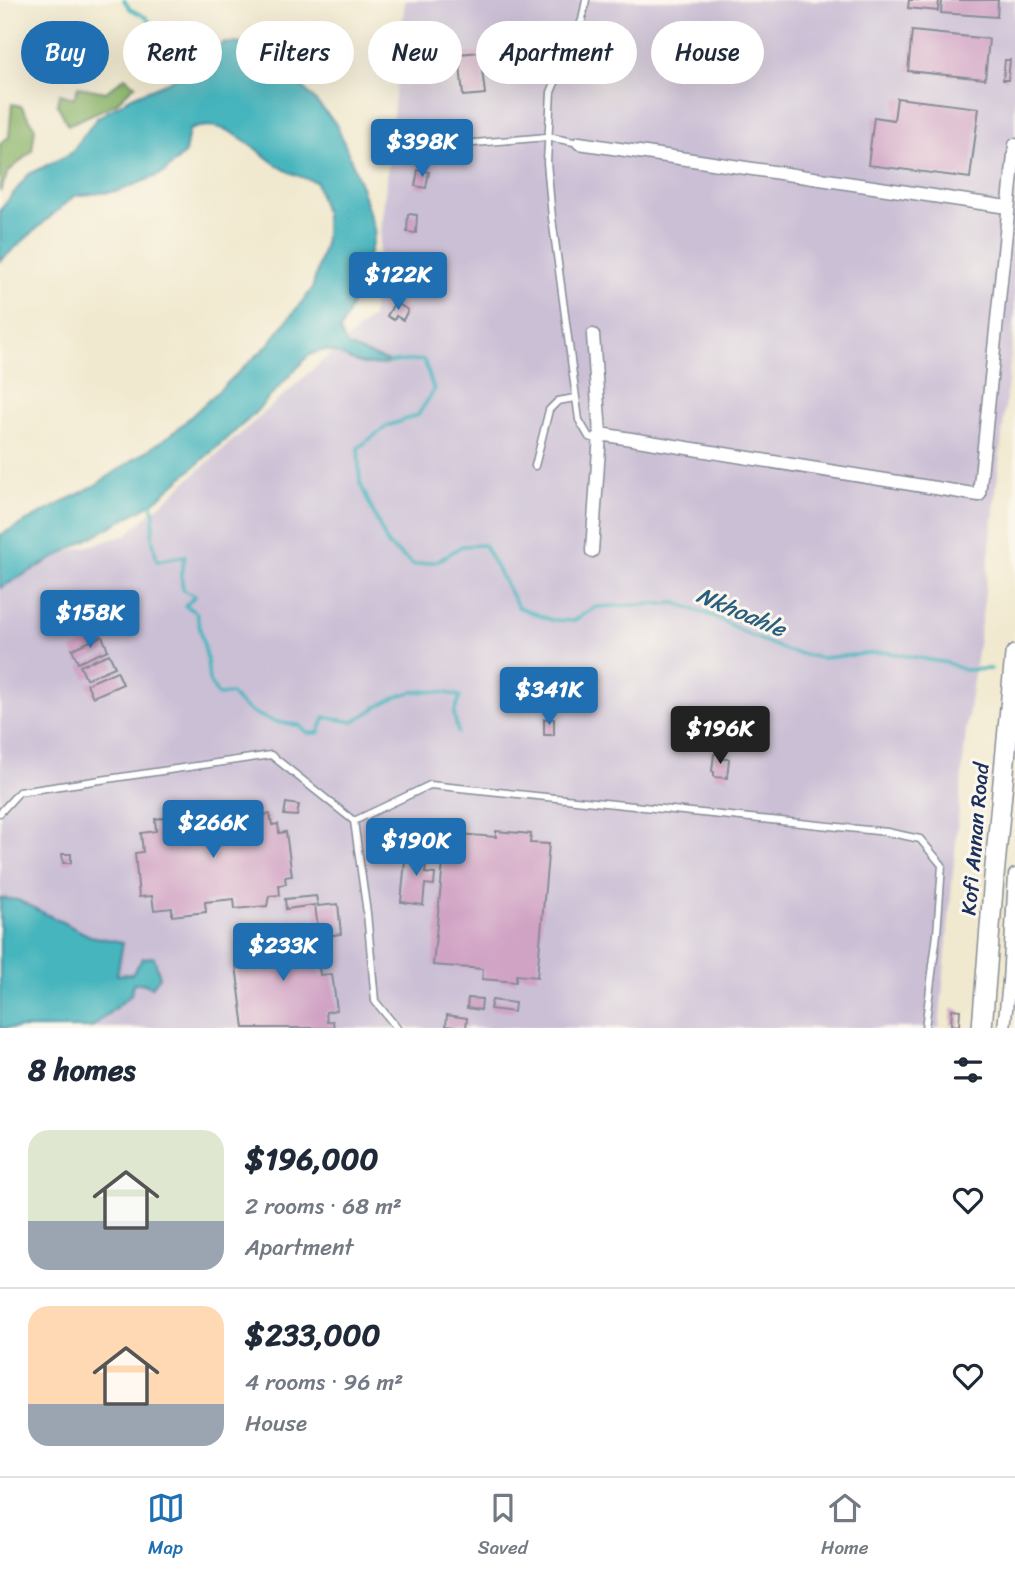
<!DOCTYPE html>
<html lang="en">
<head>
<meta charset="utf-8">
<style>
	body { margin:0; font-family:Sriracha,sans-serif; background:#f2f2f3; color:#1f2937; height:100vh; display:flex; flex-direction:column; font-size:26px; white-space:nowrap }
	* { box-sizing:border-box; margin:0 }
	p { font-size:23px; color:#747a83 }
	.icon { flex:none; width:38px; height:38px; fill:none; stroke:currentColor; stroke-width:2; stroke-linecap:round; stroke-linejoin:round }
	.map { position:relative; height:1028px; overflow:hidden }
	.panel { display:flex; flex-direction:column; background:#fff; flex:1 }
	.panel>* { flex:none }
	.guide { position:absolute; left:21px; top:21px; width:973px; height:63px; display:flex; gap:14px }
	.price { position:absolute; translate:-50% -60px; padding:0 16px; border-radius:7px; background:#1f6fb2; color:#fff; font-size:23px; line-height:46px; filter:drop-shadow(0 2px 4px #0008) }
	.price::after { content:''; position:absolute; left:50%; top:42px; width:21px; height:16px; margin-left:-10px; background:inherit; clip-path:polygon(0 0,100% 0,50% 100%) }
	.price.selected { background:#222; color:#fff }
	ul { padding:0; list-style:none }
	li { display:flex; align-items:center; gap:21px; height:175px; padding:0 28px }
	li+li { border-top:2px solid #e0e1e3 }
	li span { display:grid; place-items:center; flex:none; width:196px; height:140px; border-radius:21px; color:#555 }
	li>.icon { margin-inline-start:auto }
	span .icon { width:84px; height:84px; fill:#fffc; stroke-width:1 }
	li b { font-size:30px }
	h2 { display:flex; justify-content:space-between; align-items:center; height:84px; padding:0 28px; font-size:30px }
	.tag { padding:0 24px; border-radius:32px; background:#fff; box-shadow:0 7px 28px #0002; font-size:24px; line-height:63px }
	.tag.selected { background:#1f6fb2; color:#fff }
	.dock { display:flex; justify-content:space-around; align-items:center; height:98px; border-top:2px solid #e0e1e3; background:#fff; font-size:19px; color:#747a83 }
	.dock a { display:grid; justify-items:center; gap:4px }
	.dock .selected { color:#1f6fb2 }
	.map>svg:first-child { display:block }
	.industrial { fill:#cbbfd5 }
	.forest { fill:#8eb66d; stroke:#547266; stroke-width:2 }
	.water { fill:#46b5bd; stroke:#30728e; stroke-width:2 }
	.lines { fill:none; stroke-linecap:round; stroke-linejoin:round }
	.stream { stroke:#46b5bd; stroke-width:3.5 }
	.building { fill:#d0a2c4 }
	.lane-casing { stroke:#868c96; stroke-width:9 }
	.street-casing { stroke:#868c96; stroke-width:15 }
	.primary-casing { stroke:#868c96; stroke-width:22 }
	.lane { stroke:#fff; stroke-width:6 }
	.street { stroke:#fff; stroke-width:12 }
	.primary { stroke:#fff; stroke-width:19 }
	.labels { text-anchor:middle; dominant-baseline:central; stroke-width:6; stroke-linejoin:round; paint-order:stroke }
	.street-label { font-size:21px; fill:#1b2f5e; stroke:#fbf7ec }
	.water-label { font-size:23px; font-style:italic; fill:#2a5e7f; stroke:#fbf7ec }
</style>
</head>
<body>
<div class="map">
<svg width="1015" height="1028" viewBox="0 0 1015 1028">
	<rect width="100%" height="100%" fill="#fbf7ec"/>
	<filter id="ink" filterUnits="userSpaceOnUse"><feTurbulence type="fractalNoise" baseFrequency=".0143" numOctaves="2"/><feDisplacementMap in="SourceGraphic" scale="14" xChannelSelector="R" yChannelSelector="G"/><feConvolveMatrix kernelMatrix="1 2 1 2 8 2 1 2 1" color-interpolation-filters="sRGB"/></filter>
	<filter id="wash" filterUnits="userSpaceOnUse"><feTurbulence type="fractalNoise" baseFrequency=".00686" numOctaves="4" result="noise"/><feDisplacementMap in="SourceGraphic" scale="28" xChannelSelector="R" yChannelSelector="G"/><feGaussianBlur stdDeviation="1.57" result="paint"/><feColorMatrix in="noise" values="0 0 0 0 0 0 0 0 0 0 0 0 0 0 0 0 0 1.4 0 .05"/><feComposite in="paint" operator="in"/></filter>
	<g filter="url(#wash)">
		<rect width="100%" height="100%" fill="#f1e9cf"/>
		<polygon class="industrial" points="405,0 1015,0 1015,318 984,601 966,731 939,1028 0,1028 0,588 65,553 126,535 372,317"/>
		<g class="forest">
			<polygon points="125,77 135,85 115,104 68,125 57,104 60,94 74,98 78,87 106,92"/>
			<polygon points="12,104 21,106 35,128 32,151 8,172 0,192 0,143 9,137"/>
		</g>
		<g class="water">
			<path d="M223,43L255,44L279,60L337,125L359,180L375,232L363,279L340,331L347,346L392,363C381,365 370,366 359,363C336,356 332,343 308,356L250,418L153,503L0,588V535L94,486L172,434L266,347L312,289L325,243V215L316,182C304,178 290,174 280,167C252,149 226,115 189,130L185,153L164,173L119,191L74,196L0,261V210L29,174L70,154L97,118L132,97L175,79Z"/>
			<polygon points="0,898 18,900 90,936 123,942 117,975 132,974 143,958 154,957 160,977 152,987 142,983 133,984 131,995 91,1028 0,1028"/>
		</g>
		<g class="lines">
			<g class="stream">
				<polyline points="124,0 130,9 146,17 158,32 163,60 176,82"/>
				<polyline points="390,362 424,360 434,390 418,415 387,426 358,448 360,483 388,545 414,565 438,561 462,546 484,545 518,607 551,620 573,621 596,607 676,603 713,616 751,636 788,651 821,658 885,652 948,663 964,670 991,669"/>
				<path d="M151,499L154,514L152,536L157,561L185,556L181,573L183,590L195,596L185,606L196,612L207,659L209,681L218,695L231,694C246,714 274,724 299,725L307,733H318L325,717L353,722C396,695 409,684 460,696L454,714L458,733"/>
			</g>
		</g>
		<g id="blocks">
			<g class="building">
				<polygon points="909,0 939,0 938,11 908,8"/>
				<polygon points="942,0 998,0 997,17 941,13"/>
				<polygon points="912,31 989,39 985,79 908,71"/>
				<polygon points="480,52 485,94 463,96 459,54"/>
				<polygon points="1005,60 1010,60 1008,80 1003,80"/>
				<polygon points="897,98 979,108 970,178 868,165 874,117 894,120"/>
				<rect x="417" y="136" width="7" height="22"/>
				<polygon points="418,170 429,172 426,188 415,186"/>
				<polygon points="408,214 417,215 416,233 407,232"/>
				<polygon points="395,269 410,270 409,281 394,281"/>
				<polygon points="410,283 410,293 400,293 399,288 403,288 403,284"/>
				<polygon points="395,302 408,310 403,320 396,316 394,320 387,316"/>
				<polygon points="102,636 108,650 78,663 72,649"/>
				<polygon points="109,654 115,667 86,679 80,666"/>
				<polygon points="117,671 123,684 93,697 87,684"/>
				<rect x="544" y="719" width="10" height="16"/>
				<polygon points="714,754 722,754 722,759 729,759 727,778 714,777 714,772 712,771"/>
				<polygon points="261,803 262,815 270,814 272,825 278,824 279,833 286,832 292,876 285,877 286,884 279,885 280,895 269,896 267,906 235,909 234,899 205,902 206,912 172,916 172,908 154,910 152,896 139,897 135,853 143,852 141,833 156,831 155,819 192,815 193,825 206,823 205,809"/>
				<polygon points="286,803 299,805 297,816 284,815"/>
				<polygon points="496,831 531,834 530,843 549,844 537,977 516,975 516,982 482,979 483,969 433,965 446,833 496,837"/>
				<polygon points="406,851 427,854 425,873 435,874 434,885 425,884 423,905 401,902"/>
				<polygon points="62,854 71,854 71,863 63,863"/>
				<polygon points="316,896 318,906 338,904 341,934 319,937 315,905 286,909 285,899"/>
				<polygon points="314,931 320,975 332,974 337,1010 326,1012 327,1022 333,1021 334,1028 244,1028 233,942"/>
				<polygon points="468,998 482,999 481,1010 467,1008"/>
				<polygon points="492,1000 515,1003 514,1012 490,1009"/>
				<polygon points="952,1009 960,1010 959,1026 951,1025"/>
				<polygon points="447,1015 467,1018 466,1028 446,1026"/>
			</g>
		</g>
	</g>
	<g filter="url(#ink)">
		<use href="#blocks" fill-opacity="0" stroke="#868c96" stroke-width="2"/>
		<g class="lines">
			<g class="lane-casing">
				<g id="lane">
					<polyline points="586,0 582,20 551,92 547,162 552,218 579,420 589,437 600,440"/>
					<polyline points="474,143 548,137 579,143"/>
					<polyline points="535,466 549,410 558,401 575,398"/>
					<polyline points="0,813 19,792 271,755 354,821 430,785 887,832 920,839 942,865 937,934 925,1028"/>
					<polyline points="354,821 367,913 375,1001 397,1028"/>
				</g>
			</g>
			<g class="street-casing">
				<g id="street">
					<polyline points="579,143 1007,207"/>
					<polyline points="600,434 979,495 1015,145"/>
					<polyline points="592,551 600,434 593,335"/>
					<polyline points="1015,875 1009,982 1015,986"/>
					<polyline points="1004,1028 1009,982"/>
				</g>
			</g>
			<g class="primary-casing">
				<polyline id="primary" points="982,1028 994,877 1015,655"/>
			</g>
			<use href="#lane" class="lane"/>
			<use href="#street" class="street"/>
			<use href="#primary" class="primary"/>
		</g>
	</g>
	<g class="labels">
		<g class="street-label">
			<text transform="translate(975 839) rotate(-85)">Kofi Annan Road</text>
		</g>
		<g class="water-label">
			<text transform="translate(741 612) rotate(23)">Nkhoahle</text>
		</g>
	</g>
</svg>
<b class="price" style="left:422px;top:179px">$398K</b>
<b class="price" style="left:398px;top:312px">$122K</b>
<b class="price" style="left:90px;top:650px">$158K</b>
<b class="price" style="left:549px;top:727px">$341K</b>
<b class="price selected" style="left:720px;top:766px">$196K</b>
<b class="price" style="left:213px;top:860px">$266K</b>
<b class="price" style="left:416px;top:878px">$190K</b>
<b class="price" style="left:283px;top:983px">$233K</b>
<div class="guide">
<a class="tag selected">Buy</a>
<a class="tag">Rent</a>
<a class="tag">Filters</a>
<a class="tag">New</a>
<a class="tag">Apartment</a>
<a class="tag">House</a>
</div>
</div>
<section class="panel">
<h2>8 homes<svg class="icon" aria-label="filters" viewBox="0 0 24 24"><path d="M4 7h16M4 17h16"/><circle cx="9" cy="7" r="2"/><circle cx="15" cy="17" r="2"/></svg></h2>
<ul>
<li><span style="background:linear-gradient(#dfe7d0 65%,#9aa5b1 0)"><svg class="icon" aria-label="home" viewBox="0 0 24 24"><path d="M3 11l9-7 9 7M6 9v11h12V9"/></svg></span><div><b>$196,000</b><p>2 rooms · 68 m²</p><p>Apartment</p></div><svg class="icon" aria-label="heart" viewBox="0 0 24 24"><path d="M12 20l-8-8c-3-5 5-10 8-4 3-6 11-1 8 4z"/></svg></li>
<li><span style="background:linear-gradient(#ffd9b3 70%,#9aa5b1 0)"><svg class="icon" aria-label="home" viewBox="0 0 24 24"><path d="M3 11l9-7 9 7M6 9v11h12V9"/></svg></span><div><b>$233,000</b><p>4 rooms · 96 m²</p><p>House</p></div><svg class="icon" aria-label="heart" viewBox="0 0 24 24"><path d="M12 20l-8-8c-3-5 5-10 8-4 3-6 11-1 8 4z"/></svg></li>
</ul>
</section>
<nav class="dock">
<a class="selected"><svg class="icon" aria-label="map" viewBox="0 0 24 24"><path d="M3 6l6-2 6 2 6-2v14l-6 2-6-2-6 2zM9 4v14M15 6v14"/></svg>Map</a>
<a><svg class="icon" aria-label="saved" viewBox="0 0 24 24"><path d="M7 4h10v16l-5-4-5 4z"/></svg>Saved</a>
<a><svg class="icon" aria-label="home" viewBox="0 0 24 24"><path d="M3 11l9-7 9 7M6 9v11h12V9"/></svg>Home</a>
</nav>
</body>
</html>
